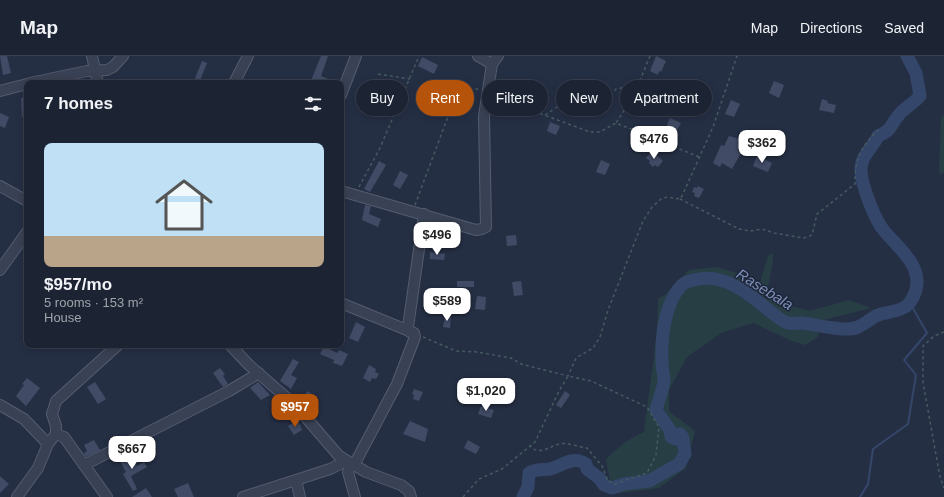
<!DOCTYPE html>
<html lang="en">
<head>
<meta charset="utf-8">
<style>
	body { margin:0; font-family:Helvetica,sans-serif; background:#252b3b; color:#f1f3f6; height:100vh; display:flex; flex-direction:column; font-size:15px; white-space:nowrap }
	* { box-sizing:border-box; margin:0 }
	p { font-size:13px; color:#a0a4ac }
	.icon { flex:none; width:22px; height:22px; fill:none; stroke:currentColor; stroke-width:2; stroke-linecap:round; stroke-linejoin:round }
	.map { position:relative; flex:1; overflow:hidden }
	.side { position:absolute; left:24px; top:24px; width:320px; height:268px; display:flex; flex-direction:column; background:#1c2333; border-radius:8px; box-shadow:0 2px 10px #0003,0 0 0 1px #3a404e }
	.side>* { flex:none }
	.hud { position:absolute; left:356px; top:24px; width:380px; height:36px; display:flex; gap:8px }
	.price { position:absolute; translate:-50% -34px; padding:0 9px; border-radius:8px; background:#fff; color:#222; font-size:13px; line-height:26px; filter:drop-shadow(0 1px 2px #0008) }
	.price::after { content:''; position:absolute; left:50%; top:24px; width:12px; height:9px; margin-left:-6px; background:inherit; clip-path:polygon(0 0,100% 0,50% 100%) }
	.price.active { background:#b45309; color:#fff }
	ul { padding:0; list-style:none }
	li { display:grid; align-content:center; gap:8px; height:212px; padding:0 20px }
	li+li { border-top:1px solid #3a404e }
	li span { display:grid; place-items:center; height:124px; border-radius:8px; color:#555 }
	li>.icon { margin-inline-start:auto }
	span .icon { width:72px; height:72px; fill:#fffc; stroke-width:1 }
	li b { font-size:17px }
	h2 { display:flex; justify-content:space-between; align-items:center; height:48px; padding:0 20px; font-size:17px }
	.pill { padding:0 14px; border-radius:18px; background:#1c2333; box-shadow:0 2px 10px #0003,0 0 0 1px #3a404e; font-size:14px; line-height:36px }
	.pill.active { background:#b45309; color:#fff }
	header { display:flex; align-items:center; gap:24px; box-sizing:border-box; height:56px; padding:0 20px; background:#1c2333; border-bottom:1px solid #3a404e }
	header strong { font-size:19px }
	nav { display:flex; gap:22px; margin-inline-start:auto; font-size:14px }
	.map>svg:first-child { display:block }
	.green { fill:#273e45 }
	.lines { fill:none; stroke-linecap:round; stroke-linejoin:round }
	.stream { stroke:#35466b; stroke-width:2 }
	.river { stroke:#35466b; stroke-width:13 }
	.building { fill:#414b65 }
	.minor-casing { stroke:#555c6e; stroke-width:12 }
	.path { stroke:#455b61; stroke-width:1.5; stroke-dasharray:3 3; stroke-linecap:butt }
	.minor { stroke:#394154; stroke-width:10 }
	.labels { text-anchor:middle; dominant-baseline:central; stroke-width:3; stroke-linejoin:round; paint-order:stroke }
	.water-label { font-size:15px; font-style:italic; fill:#7c8eb7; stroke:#1e2639 }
</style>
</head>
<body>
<header>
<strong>Map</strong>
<nav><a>Map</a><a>Directions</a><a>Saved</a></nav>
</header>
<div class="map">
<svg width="944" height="441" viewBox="0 0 944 441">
	<rect width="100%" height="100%" fill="#252f44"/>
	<g class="green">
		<polygon points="944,59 944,117 939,118 941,61"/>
		<path d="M773,197V205L767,237L784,248L810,255L849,244L871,252L820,265L818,281L805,289L792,285L753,267L721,277L687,301L669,334V355L695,375L686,412L659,432L612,438L606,403L625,386L644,376C649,331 658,288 658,243L666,238L689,214L717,211L737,217L759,230L768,200Z"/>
	</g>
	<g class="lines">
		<polyline class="stream" points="860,441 868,428 873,393 908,368 916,319 904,304 927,277 910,247"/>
		<path class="river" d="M523,441L528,431L529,417C535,413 543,414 550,413C562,410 572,399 586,408L587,413L599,422L604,429L612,432L624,428L649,425L679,408L685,398L683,382L680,378L675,383L671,381L670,374L656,354C658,345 663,334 664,325C664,319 662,313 662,307C661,283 664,247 682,229C686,225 693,224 699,223C724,218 748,237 766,252C773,257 780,265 788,267C792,268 797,267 801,267C815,268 845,277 858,271C865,268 871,262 878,259C889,255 904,256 911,245C929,216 903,196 885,176C875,165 861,128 861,114C861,99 872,93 878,80C893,73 889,71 898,60C904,52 913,48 920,40L916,17L907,0"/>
	</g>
	<g class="building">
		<polygon points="0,0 7,0 11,17 3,19"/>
		<polygon points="321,0 328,0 321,20 338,27 310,27"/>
		<polygon points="656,0 666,5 661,16 659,15 658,19 650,15"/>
		<polygon points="422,1 438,9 434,18 418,10"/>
		<polygon points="202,5 207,7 199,27 194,25"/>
		<polygon points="774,25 784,29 779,42 769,37"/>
		<polygon points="439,27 445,30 440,42 434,39"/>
		<polygon points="676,31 688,36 690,32 696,34 692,48 683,45 685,41 674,35"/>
		<polygon points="27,41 27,61 22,61 21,42"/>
		<polygon points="822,43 828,45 827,47 836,49 834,57 819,54"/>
		<polygon points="731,44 740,48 734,61 725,58"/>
		<polygon points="655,45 664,48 659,61 650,57"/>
		<polygon points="0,57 9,61 5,72 0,70"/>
		<polygon points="670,62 681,67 676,76 666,71"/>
		<polygon points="550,66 560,70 556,79 547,75"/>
		<polygon points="729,80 743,84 738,95 741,97 732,113 722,107 720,111 713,107 721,89 724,90"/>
		<polygon points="650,97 653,100 655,98 663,105 658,111 655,109 653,111 649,107 650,105 646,102"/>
		<polygon points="757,100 772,107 768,116 753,110"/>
		<polygon points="601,104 610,108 605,119 596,116"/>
		<polygon points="379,105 386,109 370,136 364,133"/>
		<polygon points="400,115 408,119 400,133 393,129"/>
		<polygon points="698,130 704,133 699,142 694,140 695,137 692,136 694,131 697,132"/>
		<polygon points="365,149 371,150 369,158 381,163 378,171 362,164"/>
		<polygon points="429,171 447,174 446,187 427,184"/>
		<polygon points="516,179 517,189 507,190 506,180"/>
		<polygon points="430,196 445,198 444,204 430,203"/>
		<rect x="457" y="225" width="17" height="6"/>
		<polygon points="521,225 523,239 514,240 512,226"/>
		<polygon points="477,240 486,241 485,254 475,253"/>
		<polygon points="445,260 451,261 450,272 443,271"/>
		<polygon points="356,266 365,271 358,286 349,282"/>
		<polygon points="324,290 337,297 339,294 348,298 342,310 333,307 334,304 320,298"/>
		<polygon points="293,303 299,306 291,319 297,322 291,333 280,325"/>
		<polygon points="369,309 376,313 375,316 379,318 376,323 372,322 370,326 363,322"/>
		<polygon points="220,312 225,318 223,320 228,328 223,331 213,317"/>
		<polygon points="27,322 40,332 26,350 16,340 24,329 22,328"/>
		<polygon points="95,326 106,343 98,348 87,331"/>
		<polygon points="258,326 270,339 261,344 250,332"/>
		<polygon points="414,333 423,336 419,345 413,343 414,339 412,338"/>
		<polygon points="307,335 314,339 308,351 302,347"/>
		<polygon points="565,335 570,339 561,352 556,349"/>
		<polygon points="481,350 494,354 491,362 478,358"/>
		<polygon points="298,364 302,374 294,379 288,370"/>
		<polygon points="410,365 428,373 425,386 403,378"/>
		<polygon points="94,384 100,394 86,401 84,397 87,395 84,389"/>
		<polygon points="468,384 480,391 476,398 464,392"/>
		<polygon points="131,399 137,410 144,406 147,411 131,420 137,433 133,435 123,418 126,416 120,405"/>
		<polygon points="0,420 9,428 0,437"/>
		<polygon points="188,427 194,441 178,441 174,433"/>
		<polygon points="146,432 152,441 132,441"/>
	</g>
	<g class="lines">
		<g class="minor-casing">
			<g id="minor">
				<polyline points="92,0 98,27"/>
				<polyline points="492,8 498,0"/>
				<polyline points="30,27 87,15 107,14 113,11 123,0"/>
				<polyline points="234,27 248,0"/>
				<polyline points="0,35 27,28"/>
				<polyline points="341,39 356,0"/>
				<polyline points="0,130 27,145"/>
				<polyline points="341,135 476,174 482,173 486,171 484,60 492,8 478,0"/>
				<polyline points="0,214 27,176"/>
				<polyline points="341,247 414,277 415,281 397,328 354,409"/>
				<polyline points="410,276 408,271 424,158"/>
				<polyline points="230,289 249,309 296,350 339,400 366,416 401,429 409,435 411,441"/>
				<polyline points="0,349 24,363 48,388"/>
				<polyline points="56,378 64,381 107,441"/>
				<polyline points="351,407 348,416 355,441"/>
				<polyline points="84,409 229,335 259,317"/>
				<polyline points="296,424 300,441"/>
				<polyline points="17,441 38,412 48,388 56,378 56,370 52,358 56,345 118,289"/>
				<polyline points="243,441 330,413 346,405"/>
			</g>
		</g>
		<g class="path">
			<polyline points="650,0 634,39 616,67 699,101"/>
			<polyline points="378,18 410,23"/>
			<polyline points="495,41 590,76 600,76 616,67"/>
			<polyline points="545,59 557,51 599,50 616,33 638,29"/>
			<polyline points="359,131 380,92 419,0"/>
			<path d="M680,143L739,173L750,175L762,173L774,177L804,182L812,179L817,158L855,128C855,102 860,92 878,74"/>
			<polyline points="415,149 453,47 462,34 479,33"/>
			<polyline points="944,276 934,280 923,290 923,326 940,421 944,432"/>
			<polyline points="423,281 456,295 477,296 511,302 521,308 568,320 576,302 593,292 600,281 608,254 643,165 652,151 661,143 667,141 680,143 682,140 713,71 737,0"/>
			<path d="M463,441L479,423L502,413L535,386L559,335L568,320L591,325L647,351L659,371L656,399L647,417L615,428L608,425L602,410L587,392C579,391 567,386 559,388C548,391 540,400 530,390"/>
		</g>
		<use href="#minor" class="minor"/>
	</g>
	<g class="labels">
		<g class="water-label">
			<text transform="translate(765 233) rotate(32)">Rasebala</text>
		</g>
	</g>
</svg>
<b class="price" style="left:654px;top:104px">$476</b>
<b class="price" style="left:762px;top:108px">$362</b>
<b class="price" style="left:437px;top:200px">$496</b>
<b class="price" style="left:447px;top:266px">$589</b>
<b class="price" style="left:486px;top:356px">$1,020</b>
<b class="price active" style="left:295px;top:372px">$957</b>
<b class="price" style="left:132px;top:414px">$667</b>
<div class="hud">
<a class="pill">Buy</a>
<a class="pill active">Rent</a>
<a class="pill">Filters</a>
<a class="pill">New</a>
<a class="pill">Apartment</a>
</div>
<section class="side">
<h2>7 homes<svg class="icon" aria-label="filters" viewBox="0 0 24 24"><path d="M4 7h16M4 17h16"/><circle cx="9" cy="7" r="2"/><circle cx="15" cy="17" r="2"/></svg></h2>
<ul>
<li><span style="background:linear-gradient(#bfe0f5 75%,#b9a48a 0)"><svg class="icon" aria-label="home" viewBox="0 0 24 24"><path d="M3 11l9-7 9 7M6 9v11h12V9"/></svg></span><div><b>$957/mo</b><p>5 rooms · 153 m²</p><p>House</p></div></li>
</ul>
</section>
</div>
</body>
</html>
